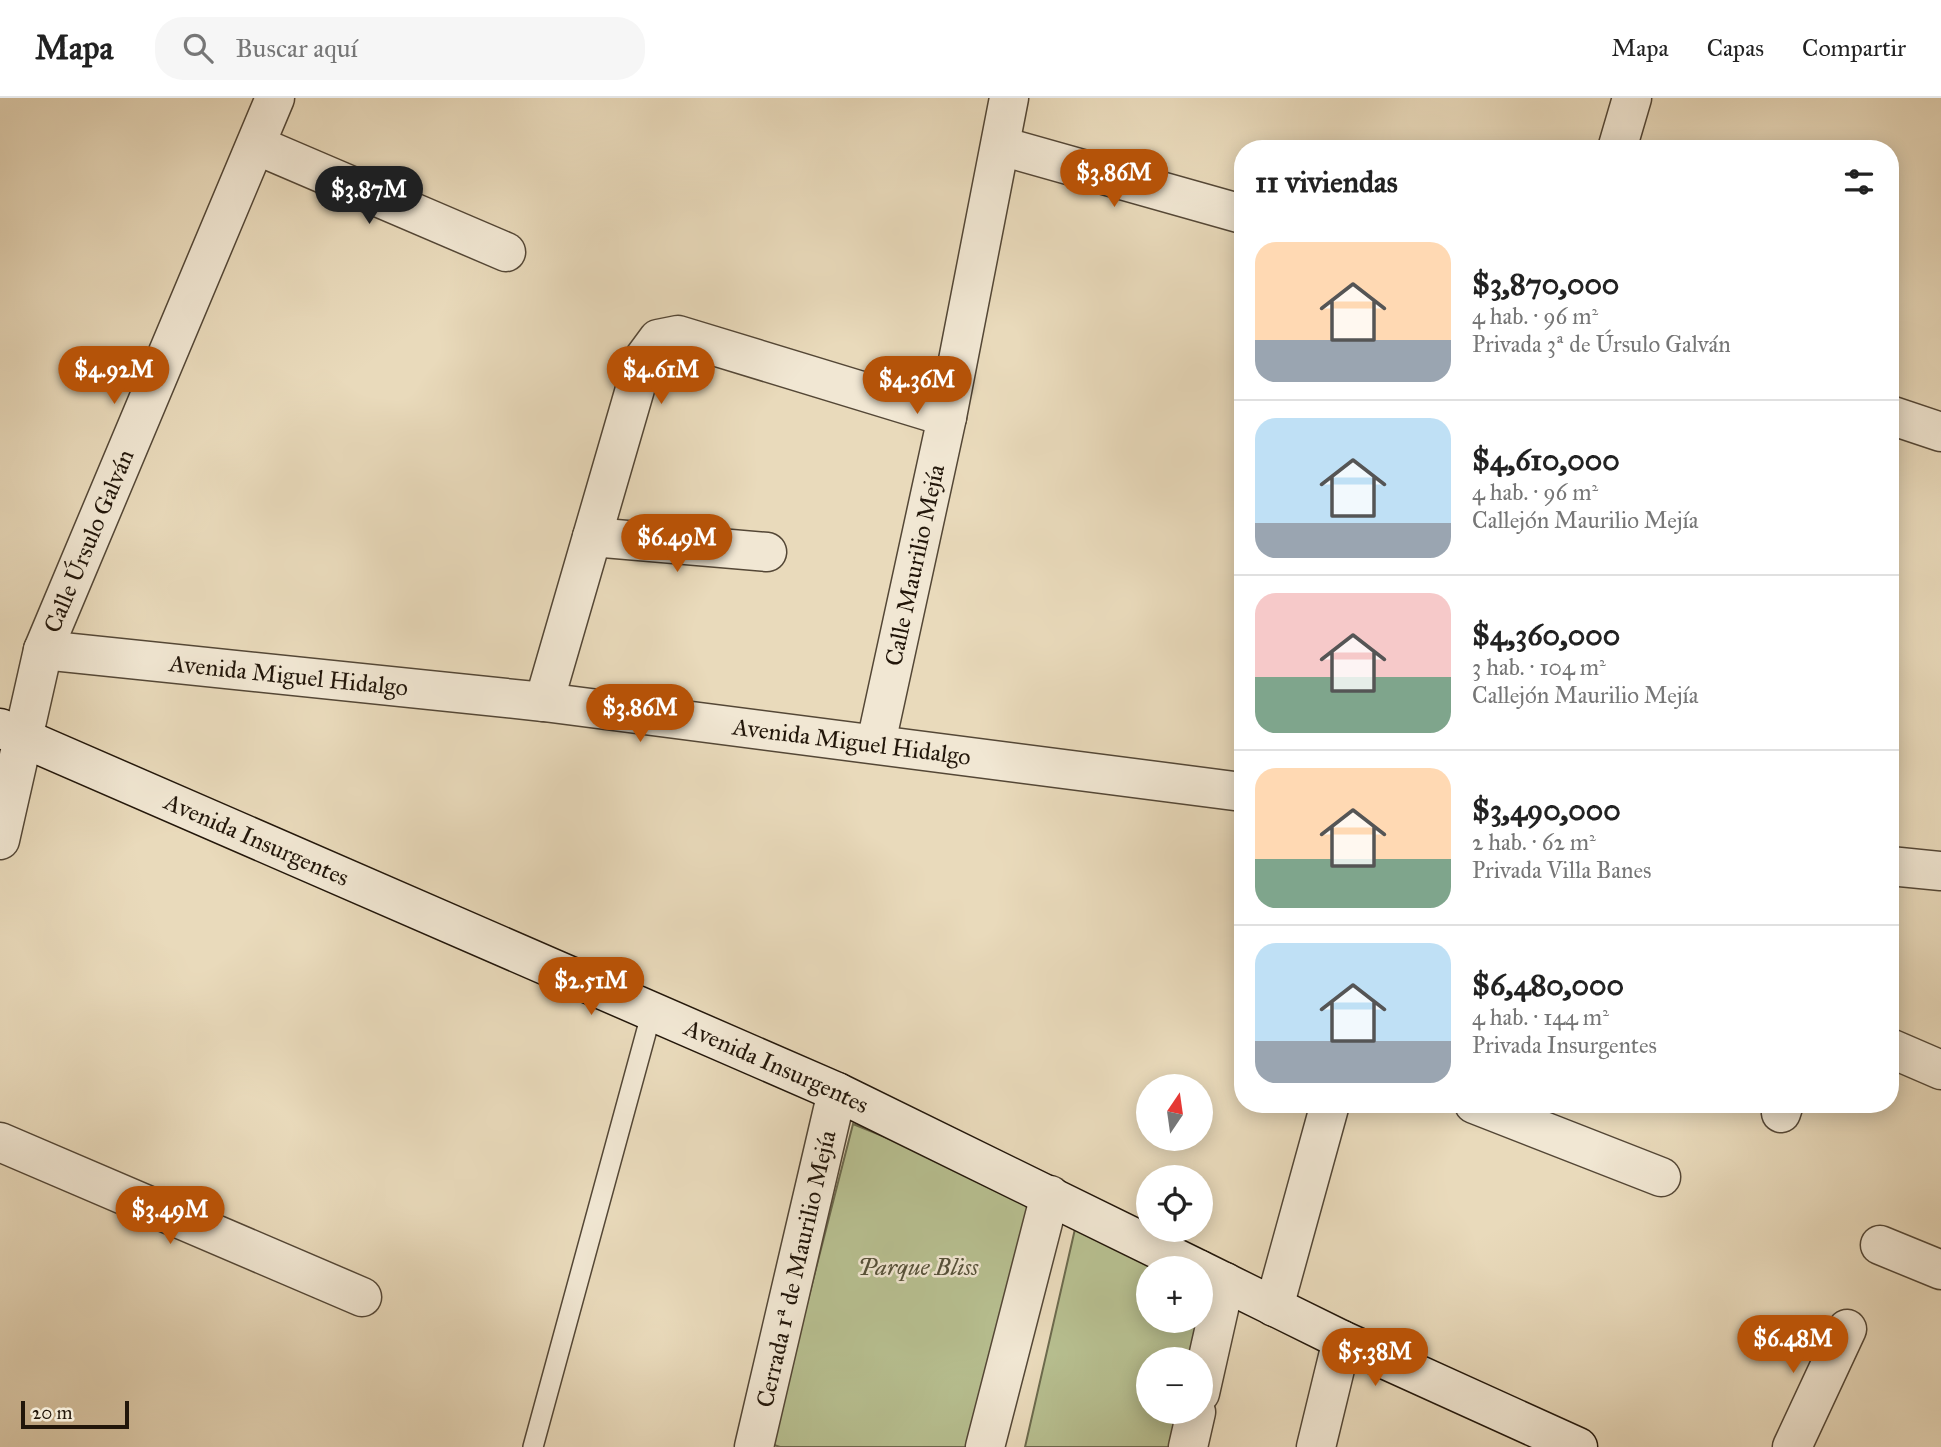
<!DOCTYPE html>
<html lang="es">
<head>
<meta charset="utf-8">
<style>
	body { margin:0; font-family:"IM FELL Great Primer",serif; background:#f6f6f6; color:#222; height:100vh; display:flex; flex-direction:column; font-size:26px; white-space:nowrap }
	* { box-sizing:border-box; margin:0 }
	p { font-size:23px; color:#767676 }
	.icon { flex:none; width:38px; height:38px; fill:none; stroke:currentColor; stroke-width:2; stroke-linecap:round; stroke-linejoin:round }
	.map { position:relative; flex:1; overflow:hidden }
	.sheet { position:absolute; left:1234px; top:42px; width:665px; height:973px; display:flex; flex-direction:column; background:#fff; border-radius:28px; box-shadow:0 4px 18px #0003 }
	.sheet>* { flex:none }
	.needle { width:46px; rotate:13deg }
	.tools { position:absolute; left:1136px; top:976px; display:grid; gap:14px }
	.tools a { display:grid; place-items:center; width:77px; height:77px; border-radius:50%; background:#fff; box-shadow:0 4px 18px #0003; font-size:35px }
	.scale { position:absolute; left:21px; bottom:18px; width:108px; box-sizing:border-box; padding-left:7px; border:4px solid #22160a; border-top:0; font-size:19px; line-height:24px; white-space:nowrap; color:#22160a; -webkit-text-stroke:5px #f1e7d3; paint-order:stroke }
	.price { position:absolute; translate:-50% -60px; padding:0 16px; border-radius:24px; background:#b45309; color:#fff; font-size:23px; line-height:46px; filter:drop-shadow(0 2px 4px #0008) }
	.price::after { content:''; position:absolute; left:50%; top:42px; width:21px; height:16px; margin-left:-10px; background:inherit; clip-path:polygon(0 0,100% 0,50% 100%) }
	.price.on { background:#222; color:#fff }
	ul { padding:0; list-style:none }
	li { display:flex; align-items:center; gap:21px; height:175px; padding:0 21px }
	li+li { border-top:2px solid #e0e0e0 }
	li span { display:grid; place-items:center; flex:none; width:196px; height:140px; border-radius:21px; color:#555 }
	li>.icon { margin-inline-start:auto }
	span .icon { width:84px; height:84px; fill:#fffc; stroke-width:1 }
	li b { font-size:30px }
	h2 { display:flex; justify-content:space-between; align-items:center; height:84px; padding:0 21px; font-size:30px }
	header { display:flex; align-items:center; gap:42px; box-sizing:border-box; height:98px; padding:0 35px; background:#fff; border-bottom:2px solid #e0e0e0 }
	header strong { font-size:33px }
	nav { display:flex; gap:38px; margin-inline-start:auto; font-size:24px }
	.search { width:490px; height:63px; background:#f6f6f6; display:flex; align-items:center; gap:18px; box-sizing:border-box; padding:0 24px; border-radius:28px; color:#767676; font-size:26px }
	.map>svg:first-child { display:block }
	.green { fill:#b7bf90; stroke:#6c6a4d; stroke-width:2 }
	.lines { fill:none; stroke-linecap:round; stroke-linejoin:round }
	.lane-casing { stroke:#544736; stroke-width:22 }
	.street-casing { stroke:#544736; stroke-width:41 }
	.secondary-casing { stroke:#22160a; stroke-width:41 }
	.lane { stroke:#f1e7d3; stroke-width:19 }
	.street { stroke:#f1e7d3; stroke-width:38 }
	.secondary { stroke:#f1e7d3; stroke-width:38 }
	.labels { text-anchor:middle; dominant-baseline:central; stroke-width:5; stroke-linejoin:round; paint-order:stroke }
	.street-label { font-size:24px; fill:#22160a; stroke:#f1e7d3 }
	.park-label { font-size:24px; font-style:italic; fill:#565139; stroke:#f1e7d3 }
</style>
</head>
<body>
<header>
<strong>Mapa</strong>
<div class="search"><svg class="icon" aria-label="search" viewBox="0 0 24 24"><circle cx="10" cy="10" r="6"/><path d="M15 15l6 6"/></svg>Buscar aquí</div>
<nav><a>Mapa</a><a>Capas</a><a>Compartir</a></nav>
</header>
<div class="map">
<svg width="1941" height="1349" viewBox="0 0 1941 1349">
	<rect width="100%" height="100%" fill="#e9dabb"/>
	<filter id="stains"><feTurbulence type="fractalNoise" baseFrequency=".00286" numOctaves="4"/><feColorMatrix values="0 0 0 0 .2 0 0 0 0 .09 0 0 0 0 .02 0 0 0 .5 -.17"/></filter>
	<radialGradient id="worn" r=".72"><stop offset=".6" stop-color="#630" stop-opacity="0"/><stop offset="1" stop-color="#630" stop-opacity=".3"/></radialGradient>
	<g class="green">
		<polygon points="853,1026 1038,1101 972,1349 780,1349 771,1346"/>
		<polygon points="1075,1131 1166,1171 1148,1171 1148,1223 1200,1223 1201,1186 1227,1199 1200,1262 1148,1262 1148,1314 1197,1314 1188,1349 1025,1349"/>
	</g>
	<g class="lines">
		<g class="lane-casing">
			<polyline id="lane" points="533,1349 652,913"/>
		</g>
		<g class="street-casing">
			<g id="street">
				<polyline points="256,47 506,154"/>
				<polyline points="1001,48 1242,116"/>
				<polyline points="1617,51 1632,0"/>
				<polyline points="1890,317 1941,334"/>
				<polyline points="592,439 767,454"/>
				<path id="s1" d="M43,552L544,604L1242,694"/>
				<polyline points="544,604 644,260 658,241 678,237 947,319"/>
				<path id="s2" d="M876,645L947,319L1009,0"/>
				<path id="s3" d="M0,742L43,552L275,0"/>
				<polyline points="1890,768 1941,773"/>
				<polyline points="1890,950 1941,972"/>
				<polyline points="1474,1006 1661,1079"/>
				<polyline points="1781,1015 1784,1006"/>
				<polyline points="0,1044 362,1199"/>
				<polyline points="1880,1147 1941,1172"/>
				<polyline points="1274,1209 1330,1006"/>
				<polyline points="1200,1295 1225,1184"/>
				<polyline points="754,1349 837,994"/>
				<polyline points="985,1349 1050,1097"/>
				<polyline points="1188,1349 1196,1314"/>
				<polyline points="1316,1349 1342,1242"/>
				<polyline points="1792,1349 1847,1231"/>
			</g>
		</g>
		<g class="secondary-casing">
			<g id="secondary">
				<path id="s4" d="M0,630L837,994L1198,1171"/>
				<polyline points="1200,1172 1342,1242 1578,1349"/>
			</g>
		</g>
		<use href="#lane" class="lane"/>
		<use href="#street" class="street"/>
		<use href="#secondary" class="secondary"/>
	</g>
	<g class="labels">
		<g class="street-label">
			<text stroke="none"><textPath href="#s3" startOffset="313">Calle Úrsulo Galván</textPath></text>
			<text stroke="none"><textPath href="#s2" startOffset="182">Calle Maurilio Mejía</textPath></text>
			<text stroke="none"><textPath href="#s1" startOffset="247">Avenida Miguel Hidalgo</textPath></text>
			<text stroke="none"><textPath href="#s1" startOffset="814">Avenida Miguel Hidalgo</textPath></text>
			<text stroke="none"><textPath href="#s4" startOffset="280">Avenida Insurgentes</textPath></text>
			<text stroke="none"><textPath href="#s4" startOffset="847">Avenida Insurgentes</textPath></text>
			<text transform="translate(796 1171) rotate(-77)">Cerrada 1ª de Maurilio Mejía</text>
		</g>
		<g class="park-label">
			<text x="918" y="1169">Parque Bliss</text>
		</g>
	</g>
	<rect width="100%" height="100%" filter="url(#stains)"/>
	<rect width="100%" height="100%" fill="url(#worn)"/>
</svg>
<div class="tools">
<a><svg class="needle" viewBox="-14 -14 28 28"><path d="M0-13l5 13h-10z" fill="#e53935"/><path d="M0 13l5-13h-10z" fill="#767676"/></svg></a>
<a><svg class="icon" aria-label="locate" viewBox="0 0 24 24"><circle cx="12" cy="12" r="6"/><path d="M12 2v4M12 18v4M2 12h4M18 12h4"/></svg></a>
<a>+</a>
<a>−</a>
</div>
<div class="scale">20 m</div>
<b class="price" style="left:1114px;top:111px">$3.86M</b>
<b class="price on" style="left:369px;top:128px">$3.87M</b>
<b class="price" style="left:114px;top:308px">$4.92M</b>
<b class="price" style="left:661px;top:308px">$4.61M</b>
<b class="price" style="left:917px;top:318px">$4.36M</b>
<b class="price" style="left:677px;top:476px">$6.49M</b>
<b class="price" style="left:640px;top:646px">$3.86M</b>
<b class="price" style="left:591px;top:919px">$2.51M</b>
<b class="price" style="left:170px;top:1148px">$3.49M</b>
<b class="price" style="left:1793px;top:1277px">$6.48M</b>
<b class="price" style="left:1375px;top:1290px">$5.38M</b>
<section class="sheet">
<h2>11 viviendas<svg class="icon" aria-label="filters" viewBox="0 0 24 24"><path d="M4 7h16M4 17h16"/><circle cx="9" cy="7" r="2"/><circle cx="15" cy="17" r="2"/></svg></h2>
<ul>
<li><span style="background:linear-gradient(#ffd9b3 70%,#9aa5b1 0)"><svg class="icon" aria-label="home" viewBox="0 0 24 24"><path d="M3 11l9-7 9 7M6 9v11h12V9"/></svg></span><div><b>$3,870,000</b><p>4 hab. · 96 m²</p><p>Privada 3ª de Úrsulo Galván</p></div></li>
<li><span style="background:linear-gradient(#bfe0f5 75%,#9aa5b1 0)"><svg class="icon" aria-label="home" viewBox="0 0 24 24"><path d="M3 11l9-7 9 7M6 9v11h12V9"/></svg></span><div><b>$4,610,000</b><p>4 hab. · 96 m²</p><p>Callejón Maurilio Mejía</p></div></li>
<li><span style="background:linear-gradient(#f6c9c9 60%,#7fa58c 0)"><svg class="icon" aria-label="home" viewBox="0 0 24 24"><path d="M3 11l9-7 9 7M6 9v11h12V9"/></svg></span><div><b>$4,360,000</b><p>3 hab. · 104 m²</p><p>Callejón Maurilio Mejía</p></div></li>
<li><span style="background:linear-gradient(#ffd9b3 65%,#7fa58c 0)"><svg class="icon" aria-label="home" viewBox="0 0 24 24"><path d="M3 11l9-7 9 7M6 9v11h12V9"/></svg></span><div><b>$3,490,000</b><p>2 hab. · 62 m²</p><p>Privada Villa Banes</p></div></li>
<li><span style="background:linear-gradient(#bfe0f5 70%,#9aa5b1 0)"><svg class="icon" aria-label="home" viewBox="0 0 24 24"><path d="M3 11l9-7 9 7M6 9v11h12V9"/></svg></span><div><b>$6,480,000</b><p>4 hab. · 144 m²</p><p>Privada Insurgentes</p></div></li>
</ul>
</section>
</div>
</body>
</html>
